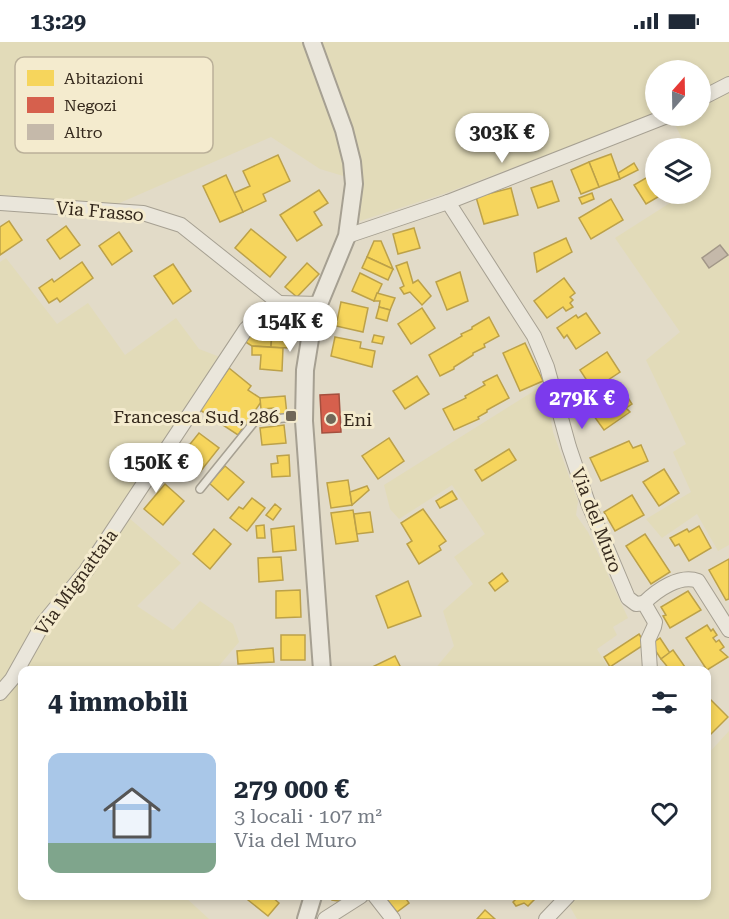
<!DOCTYPE html>
<html lang="it">
<head>
<meta charset="utf-8">
<style>
	body { margin:0; font-family:"Roboto Serif",serif; background:#f6f6f7; color:#1f2937; height:100vh; display:flex; flex-direction:column; font-size:22px; white-space:nowrap }
	* { box-sizing:border-box; margin:0 }
	p { font-size:20px; color:#747a83 }
	.icon { flex:none; width:33px; height:33px; fill:none; stroke:currentColor; stroke-width:2; stroke-linecap:round; stroke-linejoin:round }
	.map { position:relative; flex:1; overflow:hidden }
	.details { position:absolute; left:18px; top:624px; width:693px; height:234px; display:flex; flex-direction:column; background:#fff; border-radius:12px; box-shadow:0 3px 9px #0003 }
	.details>* { flex:none }
	.needle { width:39px; rotate:20deg }
	.buttons { position:absolute; left:645px; top:18px; display:grid; gap:12px }
	.buttons a { display:grid; place-items:center; width:66px; height:66px; border-radius:50%; background:#fff; box-shadow:0 3px 9px #0003; font-size:30px }
	.price { position:absolute; translate:-50% -51px; padding:0 14px; border-radius:21px; background:#fff; color:#222; font-size:20px; line-height:39px; filter:drop-shadow(0 2px 3px #0008) }
	.price::after { content:''; position:absolute; left:50%; top:36px; width:18px; height:14px; margin-left:-9px; background:inherit; clip-path:polygon(0 0,100% 0,50% 100%) }
	.price.on { background:#7c3aed; color:#fff }
	ul { padding:0; list-style:none }
	li { display:flex; align-items:center; gap:18px; height:150px; padding:0 30px }
	li span { display:grid; place-items:center; flex:none; width:168px; height:120px; border-radius:12px; color:#555 }
	li>.icon { margin-inline-start:auto }
	span .icon { width:72px; height:72px; fill:#fffc; stroke-width:1 }
	li b { font-size:26px }
	h2 { display:flex; justify-content:space-between; align-items:center; height:72px; padding:0 30px; font-size:26px }
	.status { display:flex; justify-content:space-between; align-items:center; height:42px; padding:0 30px; background:#fff; direction:ltr }
	.status svg { height:16px; fill:currentColor }
	.map>svg:first-child { display:block }
	.farmland { fill:#e2dbb9 }
	.homes { fill:#f6d55c; stroke:#bca149; stroke-width:1.5 }
	.shops { fill:#d6604d; stroke:#a54f3e; stroke-width:1.5 }
	.building { fill:#c5b9aa; stroke:#a29788; stroke-width:1.5 }
	.lines { fill:none; stroke-linecap:round; stroke-linejoin:round }
	.service-casing { stroke:#a6a092; stroke-width:10 }
	.minor-casing { stroke:#a6a092; stroke-width:16 }
	.tertiary-casing { stroke:#a6a092; stroke-width:20 }
	.service { stroke:#eae6db; stroke-width:7 }
	.minor { stroke:#eae6db; stroke-width:14 }
	.tertiary { stroke:#eae6db; stroke-width:16 }
	.poi-dot { fill:#716758; stroke:#f4ebce; stroke-width:2 }
	.labels { text-anchor:middle; dominant-baseline:central; stroke-width:6; stroke-linejoin:round; paint-order:stroke }
	.street-label { font-size:18px; fill:#34281c; stroke:#f4ebce }
	.poi-label { font-size:18px; fill:#34281c; stroke:#f4ebce; text-anchor:end }
	.key { fill:#f4ebce; stroke:#bab099; stroke-width:1.5 }
	.key-label { font-size:16px; fill:#34281c }
</style>
</head>
<body>
<div class="status"><b>13:29</b><svg viewBox="0 0 49 12"><path d="M0 12V9h3v3zM5 12V6h3v6zM10 12V3h3v9zM15 12V0h3v12zM26 1h20v11H26zM47 4h2v5h-2z"/></svg></div>
<div class="map">
<svg width="729" height="877" viewBox="0 0 729 877">
	<rect width="100%" height="100%" fill="#e2dbc8"/>
	<g class="farmland">
		<polygon points="0,0 729,0 729,36 701,51 700,28 656,28 655,72 446,151 360,179 360,139 320,127 271,95 115,163 0,153"/>
		<polygon points="729,47 729,503 718,509 697,472 662,496 646,477 691,450 673,410 686,402 646,318 680,290 615,196 684,152 700,152 701,141 703,140 701,134 700,106 687,106 672,77 679,74 700,74 701,62"/>
		<polygon points="6,216 57,282 88,261 125,313 176,276 199,307 220,315 121,469 181,521 137,564 173,588 200,559 233,582 239,600 218,625 222,628 22,628 22,854 184,854 209,877 0,877 0,220"/>
		<polygon points="545,342 553,390 578,459 576,473 588,490 628,576 613,585 617,593 597,607 607,624 601,628 434,628 454,604 443,569 473,542 454,515 485,492 452,443 399,477 390,467 384,443"/>
		<polygon points="729,689 729,877 577,877 569,863 577,854 706,854 707,713"/>
	</g>
	<g class="homes">
		<polygon points="611,112 620,137 599,145 589,120"/>
		<polygon points="278,113 290,139 263,152 266,159 243,170 234,151 250,144 243,129"/>
		<polygon points="589,120 599,145 581,152 571,128"/>
		<polygon points="634,121 638,128 620,137 618,131"/>
		<polygon points="656,130 656,152 663,152 646,162 634,143"/>
		<polygon points="226,133 243,170 220,180 203,144"/>
		<polygon points="552,139 559,159 538,166 531,146"/>
		<polygon points="511,146 518,173 484,182 476,155"/>
		<polygon points="319,148 328,161 314,170 322,183 297,199 280,173"/>
		<polygon points="592,151 594,157 582,162 579,156"/>
		<polygon points="611,157 623,178 591,197 579,176"/>
		<polygon points="9,179 22,198 0,213 0,185"/>
		<polygon points="66,184 80,203 60,217 47,198"/>
		<polygon points="414,186 420,206 398,212 393,192"/>
		<polygon points="251,187 286,215 270,235 235,206"/>
		<polygon points="119,190 132,209 112,223 99,204"/>
		<polygon points="566,196 572,210 537,230 534,211"/>
		<polygon points="374,199 381,199 393,227 367,215"/>
		<polygon points="367,215 393,227 388,238 362,226"/>
		<polygon points="82,220 93,236 60,260 57,256 49,261 39,246 52,237 54,240"/>
		<polygon points="407,220 413,241 418,238 431,254 422,263 410,250 404,252 400,246 404,244 396,224"/>
		<polygon points="307,221 319,232 297,255 285,245"/>
		<polygon points="173,222 191,249 173,262 154,234"/>
		<polygon points="460,230 468,259 447,268 436,240"/>
		<polygon points="360,231 382,242 374,259 352,249"/>
		<polygon points="564,236 575,251 570,255 573,258 570,261 573,265 566,269 563,265 547,276 534,259"/>
		<polygon points="377,251 395,256 390,268 379,265 380,259 374,259"/>
		<polygon points="341,260 368,266 363,290 336,284"/>
		<polygon points="379,265 390,268 387,279 376,276"/>
		<polygon points="422,266 435,286 411,302 398,282"/>
		<polygon points="586,271 600,291 576,307 567,293 564,296 557,286 576,273 578,276"/>
		<polygon points="273,274 271,305 252,304 244,299 256,282"/>
		<polygon points="273,274 289,274 288,306 271,305"/>
		<polygon points="489,275 499,294 484,302 485,305 473,311 473,313 454,325 454,327 440,334 429,313 462,294 461,292 472,287 472,285"/>
		<polygon points="374,293 384,295 382,302 372,300"/>
		<polygon points="335,295 361,300 360,306 375,309 372,325 331,314"/>
		<polygon points="525,301 543,339 520,349 503,311"/>
		<polygon points="252,304 283,306 282,329 260,327 261,313 252,313"/>
		<polygon points="607,310 620,330 593,348 580,328"/>
		<polygon points="229,326 251,344 248,348 260,356 261,360 238,393 200,368"/>
		<polygon points="497,333 509,356 487,368 487,370 478,375 479,377 454,388 443,367 466,356 465,354 485,343 483,340"/>
		<polygon points="417,334 429,352 405,367 393,349"/>
		<polygon points="623,348 632,362 626,366 630,370 604,388 591,370"/>
		<polygon points="285,354 287,373 275,374 274,366 261,367 260,356"/>
		<polygon points="284,383 286,401 262,403 260,386"/>
		<polygon points="199,391 219,406 200,430 188,421 190,417 183,411"/>
		<polygon points="389,396 404,419 378,437 362,414"/>
		<polygon points="629,399 633,406 641,403 648,419 601,439 590,416"/>
		<polygon points="509,407 516,418 482,439 475,428"/>
		<polygon points="289,413 290,434 272,435 271,422 278,421 277,414"/>
		<polygon points="225,424 244,440 228,458 209,441"/>
		<polygon points="664,427 679,451 659,464 643,440"/>
		<polygon points="348,438 352,463 331,466 327,441"/>
		<polygon points="165,442 184,459 163,483 144,467"/>
		<polygon points="367,444 369,448 352,463 350,450"/>
		<polygon points="452,449 457,457 440,466 436,459"/>
		<polygon points="632,453 644,473 615,489 604,470"/>
		<polygon points="252,456 265,466 247,489 230,476 239,465 243,467"/>
		<polygon points="275,462 281,467 273,478 266,473"/>
		<polygon points="423,467 446,499 439,504 441,508 419,522 407,502 412,499 401,481"/>
		<polygon points="353,468 358,499 336,502 331,471"/>
		<polygon points="370,470 373,490 357,492 354,472"/>
		<polygon points="264,483 265,496 257,496 256,484"/>
		<polygon points="294,484 296,508 273,510 271,487"/>
		<polygon points="699,484 711,506 689,519 679,502 675,504 670,496 687,487 689,490"/>
		<polygon points="214,487 231,502 210,527 193,512"/>
		<polygon points="645,492 670,530 651,542 626,504"/>
		<polygon points="281,515 283,538 259,540 258,516"/>
		<polygon points="729,517 729,557 726,558 709,528"/>
		<polygon points="502,531 508,539 495,549 489,541"/>
		<polygon points="408,539 421,574 388,586 376,554"/>
		<polygon points="300,548 301,575 276,576 276,549"/>
		<polygon points="688,549 701,568 670,586 663,574 666,573 661,565"/>
		<polygon points="707,583 711,589 713,587 717,593 713,596 716,600 719,598 724,605 720,608 728,615 707,628 686,596"/>
		<polygon points="639,592 645,602 610,625 604,615"/>
		<rect x="281" y="593" width="24" height="25"/>
		<polygon points="660,596 670,611 661,617 651,602"/>
		<polygon points="273,606 274,620 238,622 237,609"/>
		<polygon points="673,608 685,625 680,628 670,628 661,617"/>
		<polygon points="395,614 402,628 371,628 370,626"/>
		<polygon points="710,657 728,675 711,692 706,687 706,661"/>
		<polygon points="243,854 274,854 272,855 279,861 268,874"/>
		<polygon points="332,854 346,854 345,860 332,858"/>
		<polygon points="384,854 404,854 409,861 397,870"/>
		<polygon points="512,854 544,854 540,857 538,854 528,864 524,861 516,864 513,860 516,857"/>
		<polygon points="485,868 495,877 477,877"/>
	</g>
	<polygon class="shops" points="339,352 341,390 322,391 320,353"/>
	<polygon class="building" points="720,203 728,213 709,226 702,216"/>
	<g class="lines">
		<g class="service-casing">
			<polyline id="service" points="200,447 255,379 303,374"/>
		</g>
		<g class="minor-casing">
			<g id="minor">
				<polyline points="700,57 729,42"/>
				<polyline points="448,160 534,294 547,325 569,405 588,461 628,556 636,562 644,561 655,580 654,585 648,598 650,628"/>
				<polyline points="0,161 143,171 181,183 279,261"/>
				<polyline points="347,194 448,160 667,74"/>
				<path d="M644,561C657,548 680,532 698,539L729,588"/>
				<polyline points="0,651 12,637 44,580 86,529 246,287 261,273 279,261 319,262"/>
				<polyline points="375,854 393,877"/>
				<polyline points="325,877 361,854"/>
				<polyline points="546,877 568,854"/>
			</g>
		</g>
		<g class="tertiary-casing">
			<g id="tertiary">
				<polyline points="312,0 344,88 352,120 354,142 347,194 319,262 310,297 305,328 304,379 322,628"/>
				<polyline points="306,877 313,854"/>
			</g>
		</g>
		<use href="#service" class="service"/>
		<use href="#minor" class="minor"/>
		<use href="#tertiary" class="tertiary"/>
	</g>
	<g class="poi-dot">
		<rect x="285" y="368" width="12" height="12" rx="3"/>
		<circle cx="331" cy="377" r="6"/>
	</g>
	<g class="labels">
		<g class="street-label">
			<text transform="translate(100 169) rotate(5)">Via Frasso</text>
			<text transform="translate(597 478) rotate(69)">Via del Muro</text>
			<text transform="translate(76 540) rotate(-54)">Via Mignattaia</text>
		</g>
		<g class="poi-label">
			<text x="279" y="374">Francesca Sud, 286</text>
			<text x="343" y="377" text-anchor="start">Eni</text>
		</g>
	</g>
	<rect x="15" y="15" width="198" height="96" rx="9" class="key"/>
	<rect x="27" y="28" width="27" height="16" fill="#f6d55c"/>
	<rect x="27" y="55" width="27" height="16" fill="#d6604d"/>
	<rect x="27" y="82" width="27" height="16" fill="#c5b9aa"/>
	<g class="key-label">
		<text x="64" y="42">Abitazioni</text>
		<text x="64" y="69">Negozi</text>
		<text x="64" y="96">Altro</text>
	</g>
</svg>
<div class="buttons">
<a><svg class="needle" viewBox="-14 -14 28 28"><path d="M0-13l5 13h-10z" fill="#e53935"/><path d="M0 13l5-13h-10z" fill="#747a83"/></svg></a>
<a><svg class="icon" aria-label="layers" viewBox="0 0 24 24"><path d="M12 4l9 5-9 5-9-5zM3 14l9 5 9-5"/></svg></a>
</div>
<b class="price" style="left:502px;top:122px">303K €</b>
<b class="price" style="left:290px;top:311px">154K €</b>
<b class="price on" style="left:582px;top:388px">279K €</b>
<b class="price" style="left:156px;top:452px">150K €</b>
<section class="details">
<h2>4 immobili<svg class="icon" aria-label="filters" viewBox="0 0 24 24"><path d="M4 7h16M4 17h16"/><circle cx="9" cy="7" r="2"/><circle cx="15" cy="17" r="2"/></svg></h2>
<ul>
<li><span style="background:linear-gradient(#a9c7e8 75%,#7fa58c 0)"><svg class="icon" aria-label="home" viewBox="0 0 24 24"><path d="M3 11l9-7 9 7M6 9v11h12V9"/></svg></span><div><b>279 000 €</b><p>3 locali · 107 m²</p><p>Via del Muro</p></div><svg class="icon" aria-label="heart" viewBox="0 0 24 24"><path d="M12 20l-8-8c-3-5 5-10 8-4 3-6 11-1 8 4z"/></svg></li>
</ul>
</section>
</div>
</body>
</html>
